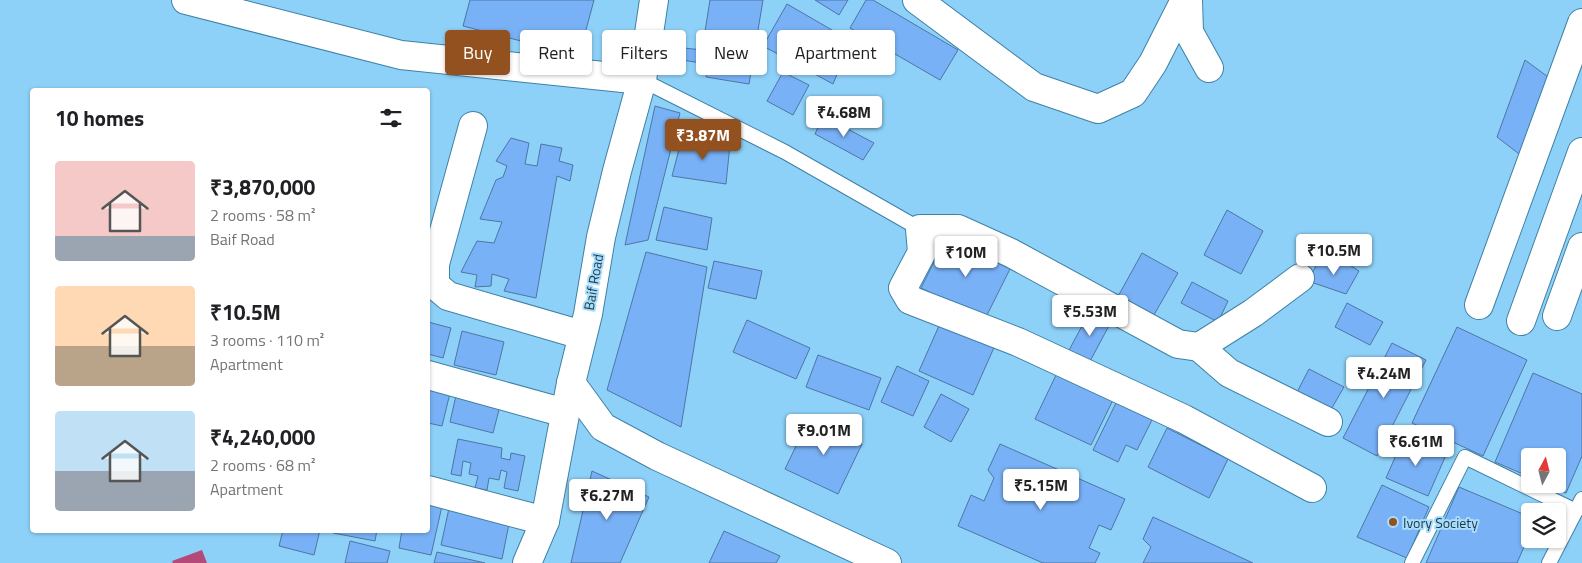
<!DOCTYPE html>
<html lang="en">
<head>
<meta charset="utf-8">
<style>
	body { margin:0; font-family:"Titillium Web",sans-serif; background:#f2f2f2; color:#202124; height:100vh; display:flex; flex-direction:column; font-size:19px; white-space:nowrap }
	* { box-sizing:border-box; margin:0 }
	p { font-size:16px; color:#757577 }
	.icon { flex:none; width:28px; height:28px; fill:none; stroke:currentColor; stroke-width:2; stroke-linecap:round; stroke-linejoin:round }
	.map { position:relative; flex:1; overflow:hidden }
	.sheet { position:absolute; left:30px; top:88px; width:400px; height:445px; display:flex; flex-direction:column; background:#fff; border-radius:5px; box-shadow:0 1px 4px #0004 }
	.sheet>* { flex:none }
	.top-card { position:absolute; left:445px; top:30px; width:475px; height:45px; display:flex; gap:10px }
	.needle { width:32px; rotate:7deg }
	.controls { position:absolute; left:1521px; top:448px; display:grid; gap:10px }
	.controls a { display:grid; place-items:center; width:45px; height:45px; border-radius:5px; background:#fff; box-shadow:0 1px 4px #0004; font-size:25px }
	.price { position:absolute; translate:-50% -42px; padding:0 11px; border-radius:5px; background:#fff; color:#222; font-size:16px; line-height:32px; filter:drop-shadow(0 1px 2px #0008) }
	.price::after { content:''; position:absolute; left:50%; top:30px; width:15px; height:11px; margin-left:-8px; background:inherit; clip-path:polygon(0 0,100% 0,50% 100%) }
	.price.selected { background:#92511e; color:#fff }
	ul { padding:0; list-style:none }
	li { display:flex; align-items:center; gap:15px; height:125px; padding:0 25px }
	li span { display:grid; place-items:center; flex:none; width:140px; height:100px; border-radius:5px; color:#555 }
	li>.icon { margin-inline-start:auto }
	span .icon { width:60px; height:60px; fill:#fffc; stroke-width:1 }
	li b { font-size:21px }
	h2 { display:flex; justify-content:space-between; align-items:center; height:60px; padding:0 25px; font-size:21px }
	.tag { padding:0 18px; border-radius:5px; background:#fff; box-shadow:0 1px 4px #0004; font-size:18px; line-height:45px }
	.tag.selected { background:#92511e; color:#fff }
	.map>svg:first-child { display:block }
	.water { fill:#b34a7a }
	.building { fill:#79b1f6; stroke:#4e75a5 }
	.lines { fill:none; stroke-linecap:round; stroke-linejoin:round }
	.lane-casing { stroke:#3f81a5; stroke-width:16 }
	.street-casing { stroke:#3f81a5; stroke-width:30 }
	.lane { stroke:#fff; stroke-width:14 }
	.street { stroke:#fff; stroke-width:28 }
	.poi-dot { fill:#92511e; stroke:#a8ddfc; stroke-width:2 }
	.labels { text-anchor:middle; dominant-baseline:central; stroke-width:4; stroke-linejoin:round; paint-order:stroke }
	.street-label { font-size:14px; fill:#1d3948; stroke:#a8ddfc }
	.poi-label { font-size:14px; fill:#1d3948; stroke:#a8ddfc; text-anchor:start }
</style>
</head>
<body>
<div class="map">
<svg width="1582" height="563" viewBox="0 0 1582 563">
	<rect width="100%" height="100%" fill="#8ed1f8"/>
	<polygon class="water" points="202,550 207,563 173,563 172,561"/>
	<g class="building">
		<polygon points="470,0 594,0 579,56 463,26"/>
		<polygon points="710,0 763,0 749,84 706,77 708,64 682,60 684,48 702,50"/>
		<polygon points="815,0 848,0 839,15"/>
		<polygon points="866,0 873,0 958,50 940,80 850,28"/>
		<polygon points="787,4 851,41 833,84 763,46"/>
		<polygon points="1525,60 1555,82 1523,157 1497,137"/>
		<polygon points="783,72 809,85 793,115 767,101"/>
		<polygon points="655,106 680,113 648,240 625,245"/>
		<polygon points="823,116 874,143 863,160 815,134"/>
		<polygon points="511,138 529,143 525,164 537,166 541,144 562,148 559,161 573,165 570,181 557,176 536,298 504,291 509,279 492,274 491,286 475,287 477,275 461,272 477,241 494,243 502,222 480,219 496,180 503,177 507,166 496,161"/>
		<polygon points="682,138 730,144 726,184 672,176"/>
		<polygon points="664,207 712,218 707,250 656,240"/>
		<polygon points="1227,210 1263,231 1241,274 1204,255"/>
		<polygon points="946,238 1010,269 985,319 921,288"/>
		<polygon points="646,252 707,267 681,427 607,390"/>
		<polygon points="1142,253 1178,273 1151,320 1116,300"/>
		<polygon points="1339,258 1359,271 1346,294 1308,281 1319,260 1334,268"/>
		<polygon points="714,261 762,271 756,299 708,288"/>
		<polygon points="1192,282 1228,301 1218,322 1181,303"/>
		<polygon points="1347,303 1383,322 1370,345 1335,327"/>
		<polygon points="1091,309 1112,320 1088,365 1067,354"/>
		<polygon points="942,319 996,343 973,395 919,371"/>
		<polygon points="747,320 810,348 796,379 733,352"/>
		<polygon points="428,322 451,328 443,358 428,354"/>
		<polygon points="1457,327 1527,360 1483,456 1412,423"/>
		<polygon points="462,331 504,342 496,375 454,365"/>
		<polygon points="1392,343 1426,360 1377,456 1343,438"/>
		<polygon points="818,355 881,378 869,410 806,387"/>
		<polygon points="897,366 929,381 913,416 881,402"/>
		<polygon points="1309,369 1344,387 1329,413 1295,396"/>
		<polygon points="1057,373 1113,400 1091,445 1035,419"/>
		<polygon points="1533,373 1582,394 1582,456 1566,493 1545,484 1558,484 1558,456 1530,456 1530,477 1495,462"/>
		<polygon points="428,379 452,385 442,426 428,423"/>
		<polygon points="457,391 501,402 493,433 450,422"/>
		<polygon points="941,394 969,409 951,442 924,427"/>
		<polygon points="1116,403 1152,420 1137,450 1126,445 1118,462 1093,450"/>
		<polygon points="809,419 862,444 838,494 785,469"/>
		<polygon points="1167,428 1228,459 1209,498 1148,467"/>
		<polygon points="1404,437 1446,455 1428,496 1386,478"/>
		<polygon points="458,439 502,448 501,458 510,460 511,453 525,456 518,491 504,488 507,472 501,470 499,480 489,478 487,490 475,488 478,476 469,474 471,463 463,461 461,476 451,474"/>
		<polygon points="1000,444 1125,499 1111,530 1099,525 1089,548 1100,553 1095,563 1043,563 958,526 971,495 984,501 994,478 988,470"/>
		<polygon points="592,471 649,497 620,563 571,563"/>
		<polygon points="1382,485 1429,507 1407,558 1357,537"/>
		<polygon points="1459,487 1530,517 1530,533 1517,563 1426,563"/>
		<polygon points="428,494 444,497 431,555 399,548 402,530 428,530"/>
		<polygon points="451,499 511,514 502,559 441,545"/>
		<polygon points="1153,517 1253,563 1143,563 1151,547 1143,539"/>
		<polygon points="283,530 320,530 314,555 279,546"/>
		<polygon points="334,530 377,530 375,541 333,533"/>
		<polygon points="724,531 780,556 776,563 709,563"/>
		<polygon points="350,541 390,551 387,563 345,563"/>
		<polygon points="437,552 485,563 434,563"/>
	</g>
	<g class="lines">
		<g class="lane-casing">
			<g id="lane">
				<polyline points="642,80 785,152 920,229"/>
				<polyline points="1412,563 1465,457 1576,511"/>
				<polyline points="1549,563 1582,499"/>
			</g>
		</g>
		<g class="street-casing">
			<g id="street">
				<polyline points="186,0 401,55 642,80"/>
				<polyline points="917,0 1034,87 1098,109 1133,93 1153,63 1185,0"/>
				<polyline points="1188,0 1189,32 1209,68"/>
				<polyline points="473,126 435,264 435,285 448,296 582,335"/>
				<polyline points="1300,278 1253,313 1199,347 1178,344 1011,253 958,229 920,229 922,252 903,288 910,300 1018,342 1184,419 1312,488"/>
				<polyline points="1479,305 1582,23"/>
				<polyline points="1557,316 1582,247"/>
				<polyline points="1521,321 1582,152"/>
				<polyline points="1199,347 1229,373 1328,422"/>
				<polyline points="428,375 565,413"/>
				<polyline points="571,383 603,427 657,456 887,563"/>
				<polyline points="428,490 545,521"/>
				<polyline points="527,563 545,521 571,383 588,314 601,237 617,171 642,80 654,0"/>
			</g>
		</g>
		<use href="#lane" class="lane"/>
		<use href="#street" class="street"/>
	</g>
	<circle class="poi-dot" cx="1393" cy="522" r="5"/>
	<g class="labels">
		<g class="street-label">
			<text transform="translate(593 282) rotate(-80)">Baif Road</text>
		</g>
		<g class="poi-label">
			<text x="1403" y="522">Ivory Society</text>
		</g>
	</g>
</svg>
<div class="controls">
<a><svg class="needle" viewBox="-14 -14 28 28"><path d="M0-13l5 13h-10z" fill="#e53935"/><path d="M0 13l5-13h-10z" fill="#757577"/></svg></a>
<a><svg class="icon" aria-label="layers" viewBox="0 0 24 24"><path d="M12 4l9 5-9 5-9-5zM3 14l9 5 9-5"/></svg></a>
</div>
<b class="price" style="left:844px;top:138px">₹4.68M</b>
<b class="price selected" style="left:703px;top:161px">₹3.87M</b>
<b class="price" style="left:1334px;top:276px">₹10.5M</b>
<b class="price" style="left:966px;top:278px">₹10M</b>
<b class="price" style="left:1090px;top:337px">₹5.53M</b>
<b class="price" style="left:1384px;top:399px">₹4.24M</b>
<b class="price" style="left:824px;top:456px">₹9.01M</b>
<b class="price" style="left:1416px;top:467px">₹6.61M</b>
<b class="price" style="left:1041px;top:511px">₹5.15M</b>
<b class="price" style="left:607px;top:521px">₹6.27M</b>
<div class="top-card">
<a class="tag selected">Buy</a>
<a class="tag">Rent</a>
<a class="tag">Filters</a>
<a class="tag">New</a>
<a class="tag">Apartment</a>
</div>
<section class="sheet">
<h2>10 homes<svg class="icon" aria-label="filters" viewBox="0 0 24 24"><path d="M4 7h16M4 17h16"/><circle cx="9" cy="7" r="2"/><circle cx="15" cy="17" r="2"/></svg></h2>
<ul>
<li><span style="background:linear-gradient(#f6c9c9 75%,#9aa5b1 0)"><svg class="icon" aria-label="home" viewBox="0 0 24 24"><path d="M3 11l9-7 9 7M6 9v11h12V9"/></svg></span><div><b>₹3,870,000</b><p>2 rooms · 58 m²</p><p>Baif Road</p></div></li>
<li><span style="background:linear-gradient(#ffd9b3 60%,#b9a48a 0)"><svg class="icon" aria-label="home" viewBox="0 0 24 24"><path d="M3 11l9-7 9 7M6 9v11h12V9"/></svg></span><div><b>₹10.5M</b><p>3 rooms · 110 m²</p><p>Apartment</p></div></li>
<li><span style="background:linear-gradient(#bfe0f5 60%,#9aa5b1 0)"><svg class="icon" aria-label="home" viewBox="0 0 24 24"><path d="M3 11l9-7 9 7M6 9v11h12V9"/></svg></span><div><b>₹4,240,000</b><p>2 rooms · 68 m²</p><p>Apartment</p></div></li>
</ul>
</section>
</div>
</body>
</html>
